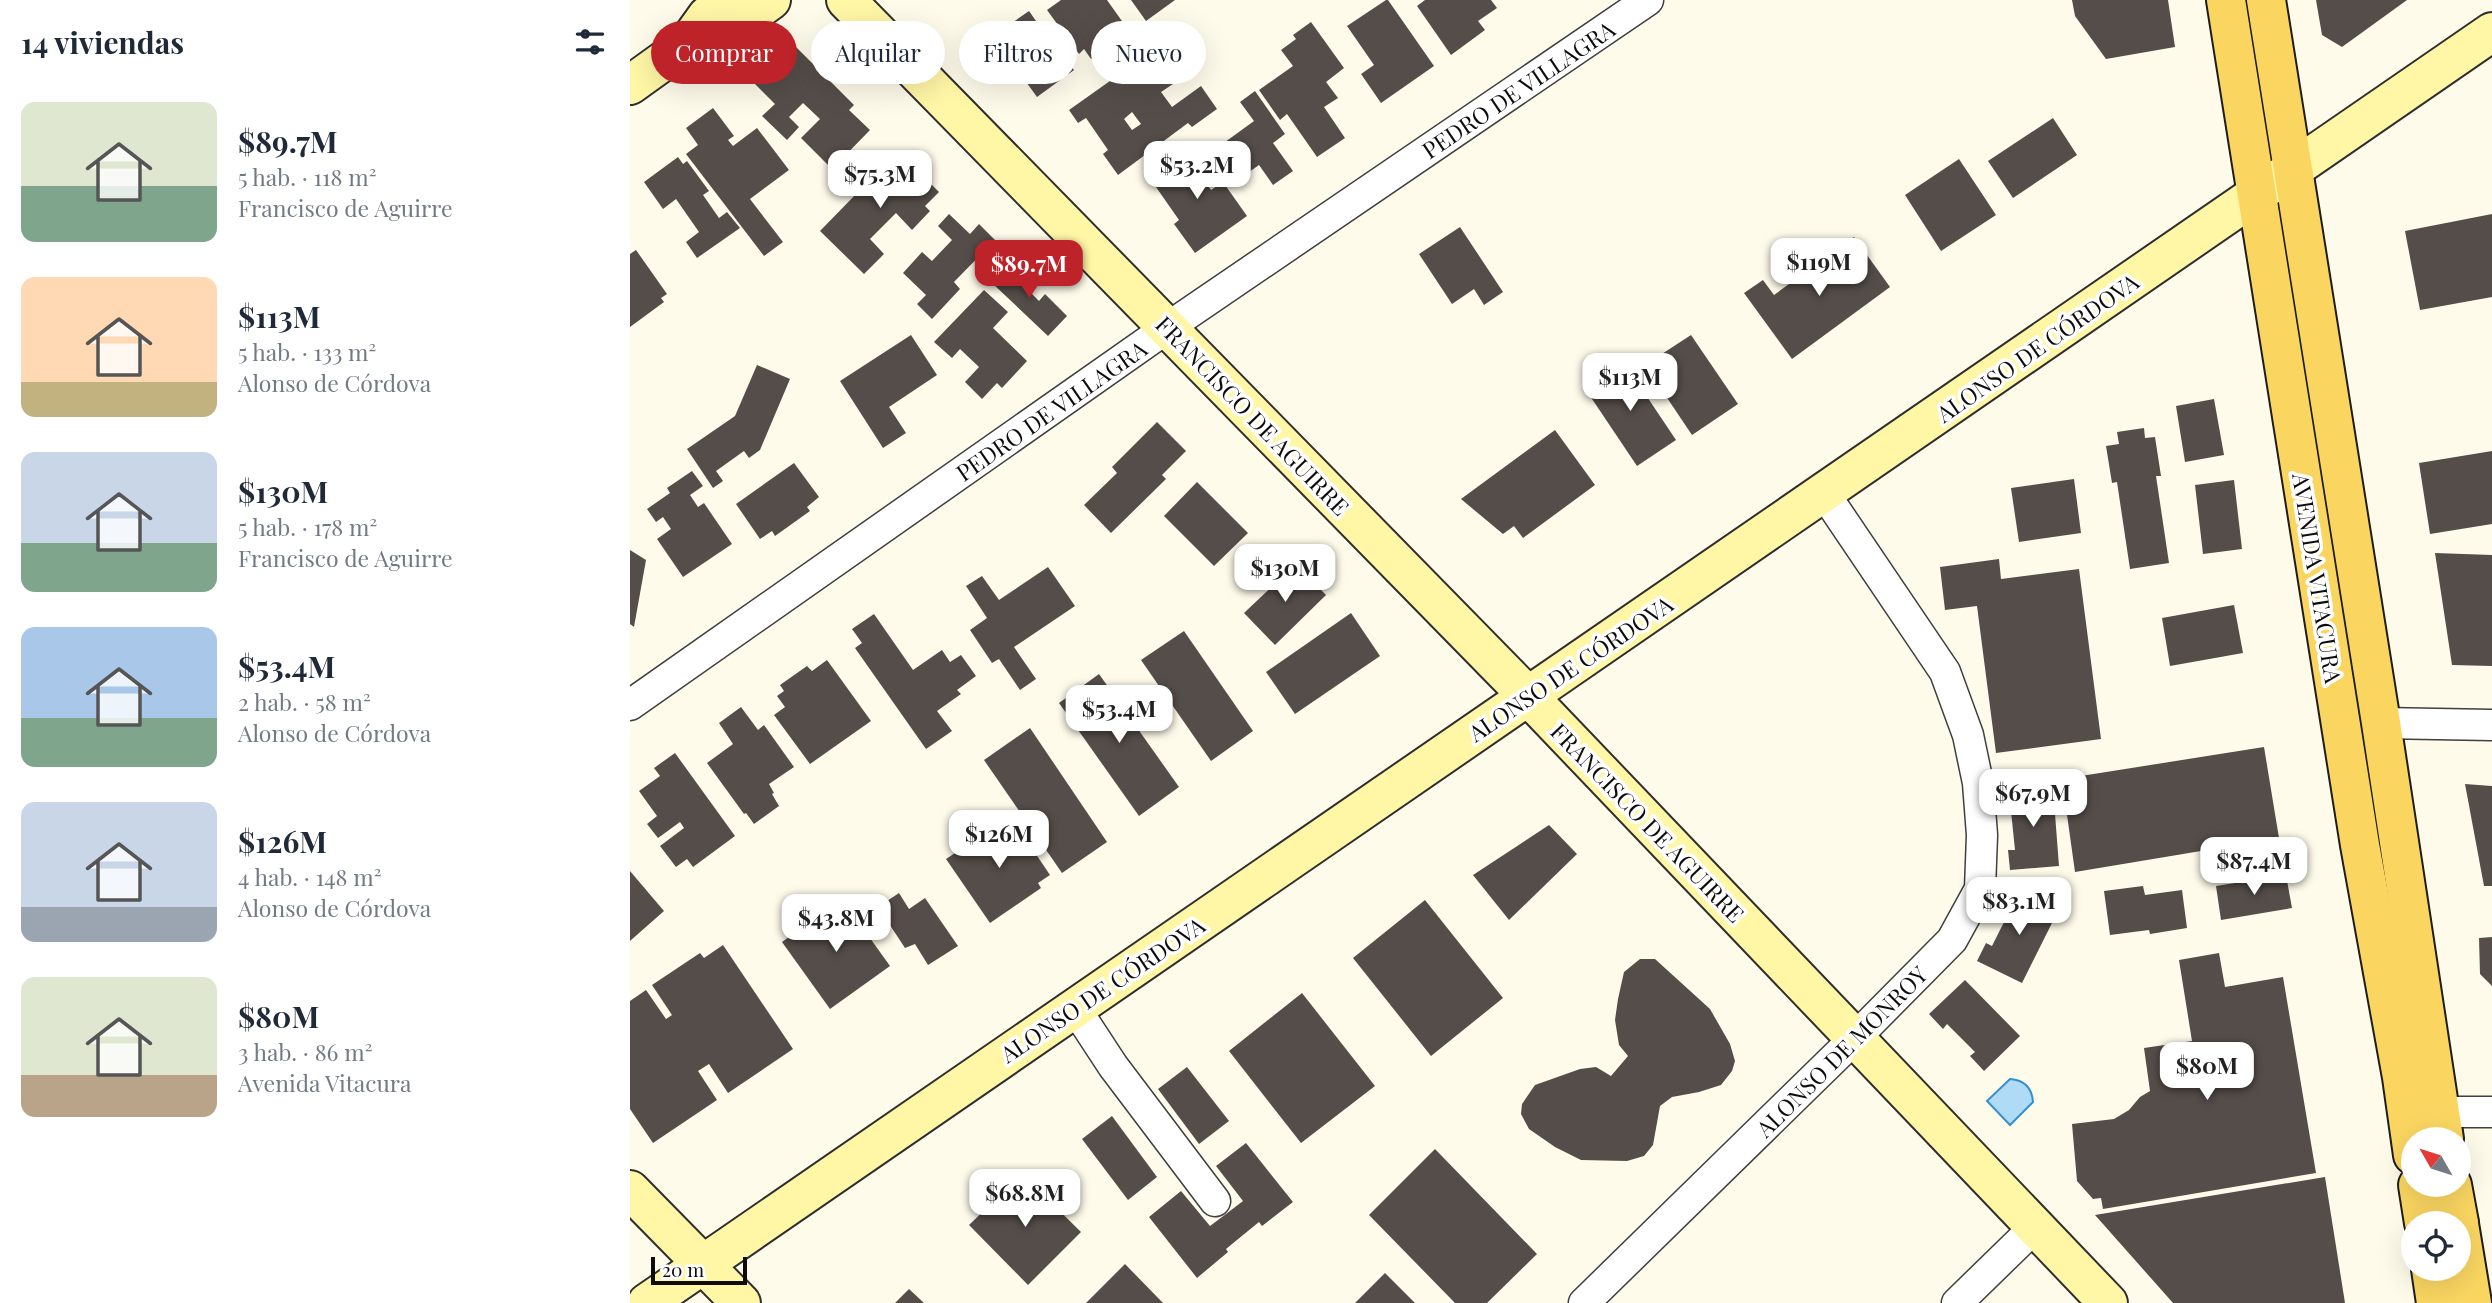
<!DOCTYPE html>
<html lang="es">
<head>
<meta charset="utf-8">
<style>
	body { margin:0; font-family:"Playfair Display",serif; background:#f2f2f3; color:#1f2937; height:100vh; display:flex; flex-direction:column; font-size:26px; white-space:nowrap }
	* { box-sizing:border-box; margin:0 }
	p { font-size:23px; color:#747a83 }
	.icon { flex:none; width:38px; height:38px; fill:none; stroke:currentColor; stroke-width:2; stroke-linecap:round; stroke-linejoin:round }
	.map { position:relative; flex:1; overflow:hidden }
	.drawer { display:flex; flex-direction:column; background:#fff; width:630px }
	.drawer>* { flex:none }
	.top-card { position:absolute; left:21px; top:21px; width:665px; height:63px; display:flex; gap:14px }
	.needle { width:46px; rotate:309deg }
	.controls { position:absolute; left:1771px; top:1127px; display:grid; gap:14px }
	.controls a { display:grid; place-items:center; width:70px; height:70px; border-radius:50%; background:#fff; box-shadow:0 7px 28px #0002; font-size:35px }
	.scale { position:absolute; left:21px; bottom:18px; width:96px; box-sizing:border-box; padding-left:7px; border:4px solid #0c0c0c; border-top:0; font-size:19px; line-height:24px; white-space:nowrap; color:#0c0c0c; -webkit-text-stroke:5px #fff; paint-order:stroke }
	.price { position:absolute; translate:-50% -60px; padding:0 16px; border-radius:14px; background:#fff; color:#222; font-size:23px; line-height:46px; filter:drop-shadow(0 2px 4px #0008) }
	.price::after { content:''; position:absolute; left:50%; top:42px; width:21px; height:16px; margin-left:-10px; background:inherit; clip-path:polygon(0 0,100% 0,50% 100%) }
	.price.selected { background:#bd2329; color:#fff }
	ul { padding:0; list-style:none }
	li { display:flex; align-items:center; gap:21px; height:175px; padding:0 21px }
	li span { display:grid; place-items:center; flex:none; width:196px; height:140px; border-radius:14px; color:#555 }
	li>.icon { margin-inline-start:auto }
	span .icon { width:84px; height:84px; fill:#fffc; stroke-width:1 }
	li b { font-size:30px }
	h2 { display:flex; justify-content:space-between; align-items:center; height:84px; padding:0 21px; font-size:30px }
	.tag { padding:0 24px; border-radius:32px; background:#fff; box-shadow:0 7px 28px #0002; font-size:24px; line-height:63px }
	.tag.selected { background:#bd2329; color:#fff }
	main { display:flex; flex:1; min-height:0 }
	.map>svg:first-child { display:block }
	.water { fill:#b0dbf6; stroke:#3690ce; stroke-width:2 }
	.building { fill:#554d49; fill-rule:evenodd }
	.lines { fill:none; stroke-linecap:round; stroke-linejoin:round }
	.street-casing { stroke:#3f3f3f; stroke-width:33 }
	.secondary-casing { stroke:#2e2e2e; stroke-width:42 }
	.primary-casing { stroke:#1d1d1d; stroke-width:42 }
	.street { stroke:#fff; stroke-width:30 }
	.secondary { stroke:#fff6a6; stroke-width:38 }
	.primary { stroke:#fad661; stroke-width:38 }
	.labels { text-anchor:middle; dominant-baseline:central; stroke-width:7; stroke-linejoin:round; paint-order:stroke }
	.street-label { font-size:23px; fill:#0c0c0c; stroke:#fff }
</style>
</head>
<body>
<main>
<section class="drawer">
<h2>14 viviendas<svg class="icon" aria-label="filters" viewBox="0 0 24 24"><path d="M4 7h16M4 17h16"/><circle cx="9" cy="7" r="2"/><circle cx="15" cy="17" r="2"/></svg></h2>
<ul>
<li><span style="background:linear-gradient(#dfe7d0 60%,#7fa58c 0)"><svg class="icon" aria-label="home" viewBox="0 0 24 24"><path d="M3 11l9-7 9 7M6 9v11h12V9"/></svg></span><div><b>$89.7M</b><p>5 hab. · 118 m²</p><p>Francisco de Aguirre</p></div></li>
<li><span style="background:linear-gradient(#ffd9b3 75%,#c2b280 0)"><svg class="icon" aria-label="home" viewBox="0 0 24 24"><path d="M3 11l9-7 9 7M6 9v11h12V9"/></svg></span><div><b>$113M</b><p>5 hab. · 133 m²</p><p>Alonso de Córdova</p></div></li>
<li><span style="background:linear-gradient(#c9d6e8 65%,#7fa58c 0)"><svg class="icon" aria-label="home" viewBox="0 0 24 24"><path d="M3 11l9-7 9 7M6 9v11h12V9"/></svg></span><div><b>$130M</b><p>5 hab. · 178 m²</p><p>Francisco de Aguirre</p></div></li>
<li><span style="background:linear-gradient(#a9c7e8 65%,#7fa58c 0)"><svg class="icon" aria-label="home" viewBox="0 0 24 24"><path d="M3 11l9-7 9 7M6 9v11h12V9"/></svg></span><div><b>$53.4M</b><p>2 hab. · 58 m²</p><p>Alonso de Córdova</p></div></li>
<li><span style="background:linear-gradient(#c9d6e8 75%,#9aa5b1 0)"><svg class="icon" aria-label="home" viewBox="0 0 24 24"><path d="M3 11l9-7 9 7M6 9v11h12V9"/></svg></span><div><b>$126M</b><p>4 hab. · 148 m²</p><p>Alonso de Córdova</p></div></li>
<li><span style="background:linear-gradient(#dfe7d0 70%,#b9a48a 0)"><svg class="icon" aria-label="home" viewBox="0 0 24 24"><path d="M3 11l9-7 9 7M6 9v11h12V9"/></svg></span><div><b>$80M</b><p>3 hab. · 86 m²</p><p>Avenida Vitacura</p></div></li>
</ul>
</section>
<div class="map">
<svg width="1862" height="1303" viewBox="0 0 1862 1303">
	<rect width="100%" height="100%" fill="#fffbeb"/>
	<path class="water" d="M1380,1079C1394,1080 1402,1088 1403,1102L1380,1125L1357,1101Z"/>
	<g class="building">
		<polygon points="431,0 477,0 499,31 461,59 454,49 449,54 417,10"/>
		<polygon points="501,0 545,0 516,21"/>
		<polygon points="756,0 758,0 804,66 751,103 731,74 744,65 717,26"/>
		<polygon points="795,0 861,0 867,8 848,21 855,30 821,55 787,6"/>
		<polygon points="1442,0 1538,0 1545,47 1476,59 1445,16"/>
		<polygon points="1686,0 1777,0 1712,47 1692,35"/>
		<polygon points="399,11 411,28 420,22 441,51 434,57 444,70 407,97 363,36"/>
		<polygon points="681,22 714,68 696,82 708,98 694,107 715,138 687,157 657,114 650,120 629,90 663,66 651,50 666,39 663,35"/>
		<polygon points="159,40 224,105 219,110 240,130 202,169 171,138 190,119 173,103 159,117 169,127 157,140 132,116 145,104 120,79"/>
		<path d="M516,40L546,82L531,92L542,107L571,86L587,109L562,127L558,123L488,175L473,154L478,150L456,118L448,123L439,110L487,76L479,66ZM502,112L511,124L502,130L494,119Z"/>
		<polygon points="625,91 655,134 643,143 663,171 643,185 629,165 602,184 580,153 624,121 610,102"/>
		<polygon points="83,108 104,136 98,140 103,146 127,128 159,170 120,199 153,242 134,256 56,154 68,145 56,128"/>
		<polygon points="1423,118 1447,155 1383,198 1358,161"/>
		<polygon points="561,148 580,176 574,180 581,190 593,182 617,216 565,253 544,224 549,220 519,177"/>
		<polygon points="268,151 309,192 295,206 300,211 282,230 266,213 240,239 254,254 234,274 190,231"/>
		<polygon points="48,157 53,164 57,161 79,191 73,195 89,218 97,212 110,228 67,258 56,242 69,232 46,199 33,209 14,182"/>
		<polygon points="1329,159 1366,215 1311,251 1275,195"/>
		<polygon points="319,214 340,234 349,224 365,240 324,282 330,289 302,319 287,304 296,295 273,273 292,252 302,261 322,240 308,226"/>
		<polygon points="1862,214 1862,297 1790,310 1775,231"/>
		<polygon points="830,227 873,292 854,305 844,289 822,304 789,254"/>
		<polygon points="1224,237 1260,287 1162,359 1114,293 1133,280 1144,295"/>
		<polygon points="6,250 37,294 31,298 34,302 0,327 0,254"/>
		<polygon points="383,261 396,274 389,281 409,301 415,294 437,316 418,336 362,283"/>
		<polygon points="354,290 378,312 363,328 397,361 372,388 367,383 352,399 335,382 349,367 330,349 322,358 304,342"/>
		<polygon points="281,335 307,375 259,407 276,433 253,448 210,381"/>
		<polygon points="1061,335 1108,404 1062,435 1015,365"/>
		<polygon points="993,361 1046,440 1007,466 954,387"/>
		<polygon points="127,365 160,379 130,450 119,458 114,451 86,471 93,481 83,488 57,449 105,416"/>
		<polygon points="1584,399 1594,455 1555,462 1546,406"/>
		<polygon points="527,422 556,451 532,475 536,479 481,533 454,505 487,473 482,467"/>
		<polygon points="1514,428 1515,438 1525,437 1531,476 1526,476 1539,563 1500,569 1487,482 1482,483 1476,446 1489,444 1487,432"/>
		<polygon points="925,430 965,485 893,538 884,526 873,534 831,499"/>
		<polygon points="1862,451 1862,524 1800,534 1789,463"/>
		<polygon points="164,463 189,497 177,507 180,511 145,536 142,531 130,539 106,504"/>
		<polygon points="62,471 73,486 60,495 68,507 74,503 102,544 53,577 27,539 41,529 33,517 26,522 17,509 40,493 37,488"/>
		<polygon points="1444,479 1451,533 1389,542 1381,488"/>
		<polygon points="1604,480 1612,549 1573,554 1565,485"/>
		<polygon points="567,482 618,533 584,566 534,516"/>
		<polygon points="0,550 16,560 4,627 0,624"/>
		<polygon points="1805,553 1862,555 1862,666 1822,665"/>
		<polygon points="1369,559 1371,579 1449,569 1471,739 1366,753 1347,606 1315,610 1310,567"/>
		<polygon points="666,564 696,595 645,645 614,613"/>
		<polygon points="418,567 445,606 384,647 406,679 390,690 369,659 362,663 340,630 357,618 336,586 352,576 369,600"/>
		<polygon points="1604,605 1613,653 1540,666 1532,618"/>
		<polygon points="721,613 750,656 665,714 636,672"/>
		<polygon points="244,614 283,670 312,650 320,662 331,655 346,676 327,690 331,694 307,711 322,731 296,749 225,648 232,643 222,629"/>
		<polygon points="554,631 623,731 581,761 511,660"/>
		<polygon points="197,660 241,721 180,764 144,715 155,707 147,696 154,691 150,685 177,666 182,671"/>
		<polygon points="469,674 549,787 509,816 429,703"/>
		<polygon points="111,707 128,730 134,725 164,767 139,784 144,793 142,794 149,806 124,824 116,813 114,814 77,763 103,744 89,723"/>
		<polygon points="400,728 477,842 432,873 354,760"/>
		<polygon points="1634,747 1649,838 1445,872 1432,779"/>
		<polygon points="45,753 105,836 63,867 57,859 46,867 30,846 54,828 50,822 28,838 17,824 27,816 9,791 30,776 24,768"/>
		<polygon points="1835,784 1862,786 1862,886 1854,886"/>
		<polygon points="1423,788 1429,866 1380,870 1378,850 1385,850 1381,811 1375,811 1373,792"/>
		<polygon points="385,823 420,875 408,883 411,888 360,923 316,859 369,824 374,830"/>
		<polygon points="919,825 947,854 879,920 843,875"/>
		<polygon points="0,871 34,911 0,941"/>
		<polygon points="1656,875 1662,908 1591,920 1586,886"/>
		<polygon points="1513,886 1515,895 1552,890 1557,928 1520,934 1519,930 1480,935 1474,891"/>
		<polygon points="1383,890 1427,913 1392,983 1347,961 1356,943 1362,946 1371,928 1380,911 1374,908"/>
		<polygon points="269,893 279,909 295,898 328,946 298,965 285,944 275,948 248,907"/>
		<polygon points="212,899 260,966 200,1009 152,942"/>
		<polygon points="795,900 873,998 801,1056 723,958"/>
		<polygon points="1862,937 1862,986 1850,974 1849,938"/>
		<polygon points="93,945 163,1049 98,1093 79,1064 68,1071 87,1100 23,1143 0,1109 0,1001 16,990 36,1019 42,1015 22,985 70,953 74,958"/>
		<polygon points="1589,953 1595,987 1653,977 1686,1173 1473,1209 1471,1198 1463,1199 1447,1181 1442,1124 1484,1119 1499,1110 1510,1097 1520,1091 1514,1048 1562,1041 1549,960"/>
		<polygon points="1010,959 1025,959 1080,1009 1100,1044 1105,1061 1102,1071 1091,1085 1069,1092 1042,1097 1030,1106 1023,1145 1014,1156 997,1161 951,1160 925,1147 899,1129 891,1114 892,1104 905,1085 950,1069 966,1067 981,1076 998,1056 989,1045 985,1020 988,999 994,972"/>
		<polygon points="1335,980 1390,1036 1354,1071 1340,1056 1345,1052 1317,1024 1313,1029 1299,1014"/>
		<polygon points="672,993 745,1086 671,1143 599,1051"/>
		<polygon points="557,1067 599,1121 569,1144 528,1089"/>
		<polygon points="482,1116 527,1177 498,1200 452,1139"/>
		<polygon points="616,1143 663,1202 632,1226 629,1222 613,1235 596,1249 598,1252 567,1278 519,1217 551,1191 580,1226 596,1214 613,1201 586,1166"/>
		<polygon points="805,1149 907,1254 857,1303 825,1303 739,1215"/>
		<polygon points="392,1174 451,1232 398,1285 339,1225"/>
		<polygon points="1695,1177 1715,1303 1543,1303 1465,1215"/>
		<polygon points="495,1264 533,1303 456,1303"/>
		<polygon points="755,1273 785,1303 725,1303"/>
		<polygon points="279,1289 294,1303 265,1303"/>
	</g>
	<g class="lines">
		<g class="street-casing">
			<g id="street">
				<polyline points="0,705 537,328 1018,0"/>
				<polyline points="1751,723 1862,725"/>
				<polyline points="445,1008 483,1066 585,1201"/>
				<polyline points="1791,1121 1810,1112 1862,1112"/>
				<polyline points="954,1303 1225,1038 1322,940 1350,889 1352,835 1348,783 1338,735 1315,672 1194,493"/>
				<polyline points="1327,1303 1406,1226"/>
			</g>
		</g>
		<g class="secondary-casing">
			<g id="secondary">
				<polyline points="216,0 898,696 1478,1303"/>
				<polyline points="73,40 91,36 141,0"/>
				<polyline points="0,85 57,44 77,16 97,0"/>
				<polyline points="0,1190 111,1303"/>
				<polyline points="17,1303 1862,32"/>
			</g>
		</g>
		<g class="primary-casing">
			<g id="primary">
				<polyline points="1596,0 1730,845 1772,1077 1783,1155"/>
				<polyline points="1636,0 1751,723 1814,1139"/>
				<polyline points="1788,1185 1794,1223"/>
				<polyline points="1822,1185 1829,1223"/>
				<polyline points="1829,1224 1842,1303"/>
				<polyline points="1801,1269 1806,1303"/>
			</g>
		</g>
		<use href="#street" class="street"/>
		<use href="#secondary" class="secondary"/>
		<use href="#primary" class="primary"/>
	</g>
	<g class="labels">
		<g class="street-label">
			<text transform="translate(888 89) rotate(-34)">PEDRO DE VILLAGRA</text>
			<text transform="translate(1407 347) rotate(-35)">ALONSO DE CÓRDOVA</text>
			<text transform="translate(421 410) rotate(-35)">PEDRO DE VILLAGRA</text>
			<text transform="translate(623 415) rotate(46)">FRANCISCO DE AGUIRRE</text>
			<text transform="translate(1688 578) rotate(81)">AVENIDA VITACURA</text>
			<text transform="translate(940 668) rotate(-34)">ALONSO DE CÓRDOVA</text>
			<text transform="translate(1018 822) rotate(46)">FRANCISCO DE AGUIRRE</text>
			<text transform="translate(472 989) rotate(-34)">ALONSO DE CÓRDOVA</text>
			<text transform="translate(1211 1051) rotate(-45)">ALONSO DE MONROY</text>
		</g>
	</g>
</svg>
<div class="controls">
<a><svg class="needle" viewBox="-14 -14 28 28"><path d="M0-13l5 13h-10z" fill="#e53935"/><path d="M0 13l5-13h-10z" fill="#747a83"/></svg></a>
<a><svg class="icon" aria-label="locate" viewBox="0 0 24 24"><circle cx="12" cy="12" r="6"/><path d="M12 2v4M12 18v4M2 12h4M18 12h4"/></svg></a>
</div>
<div class="scale">20 m</div>
<b class="price" style="left:567px;top:201px">$53.2M</b>
<b class="price" style="left:250px;top:210px">$75.3M</b>
<b class="price" style="left:1189px;top:298px">$119M</b>
<b class="price selected" style="left:399px;top:300px">$89.7M</b>
<b class="price" style="left:1000px;top:413px">$113M</b>
<b class="price" style="left:655px;top:604px">$130M</b>
<b class="price" style="left:489px;top:745px">$53.4M</b>
<b class="price" style="left:1403px;top:829px">$67.9M</b>
<b class="price" style="left:369px;top:870px">$126M</b>
<b class="price" style="left:1624px;top:897px">$87.4M</b>
<b class="price" style="left:1389px;top:937px">$83.1M</b>
<b class="price" style="left:206px;top:954px">$43.8M</b>
<b class="price" style="left:1577px;top:1102px">$80M</b>
<b class="price" style="left:395px;top:1229px">$68.8M</b>
<div class="top-card">
<a class="tag selected">Comprar</a>
<a class="tag">Alquilar</a>
<a class="tag">Filtros</a>
<a class="tag">Nuevo</a>
</div>
</div>
</main>
</body>
</html>
